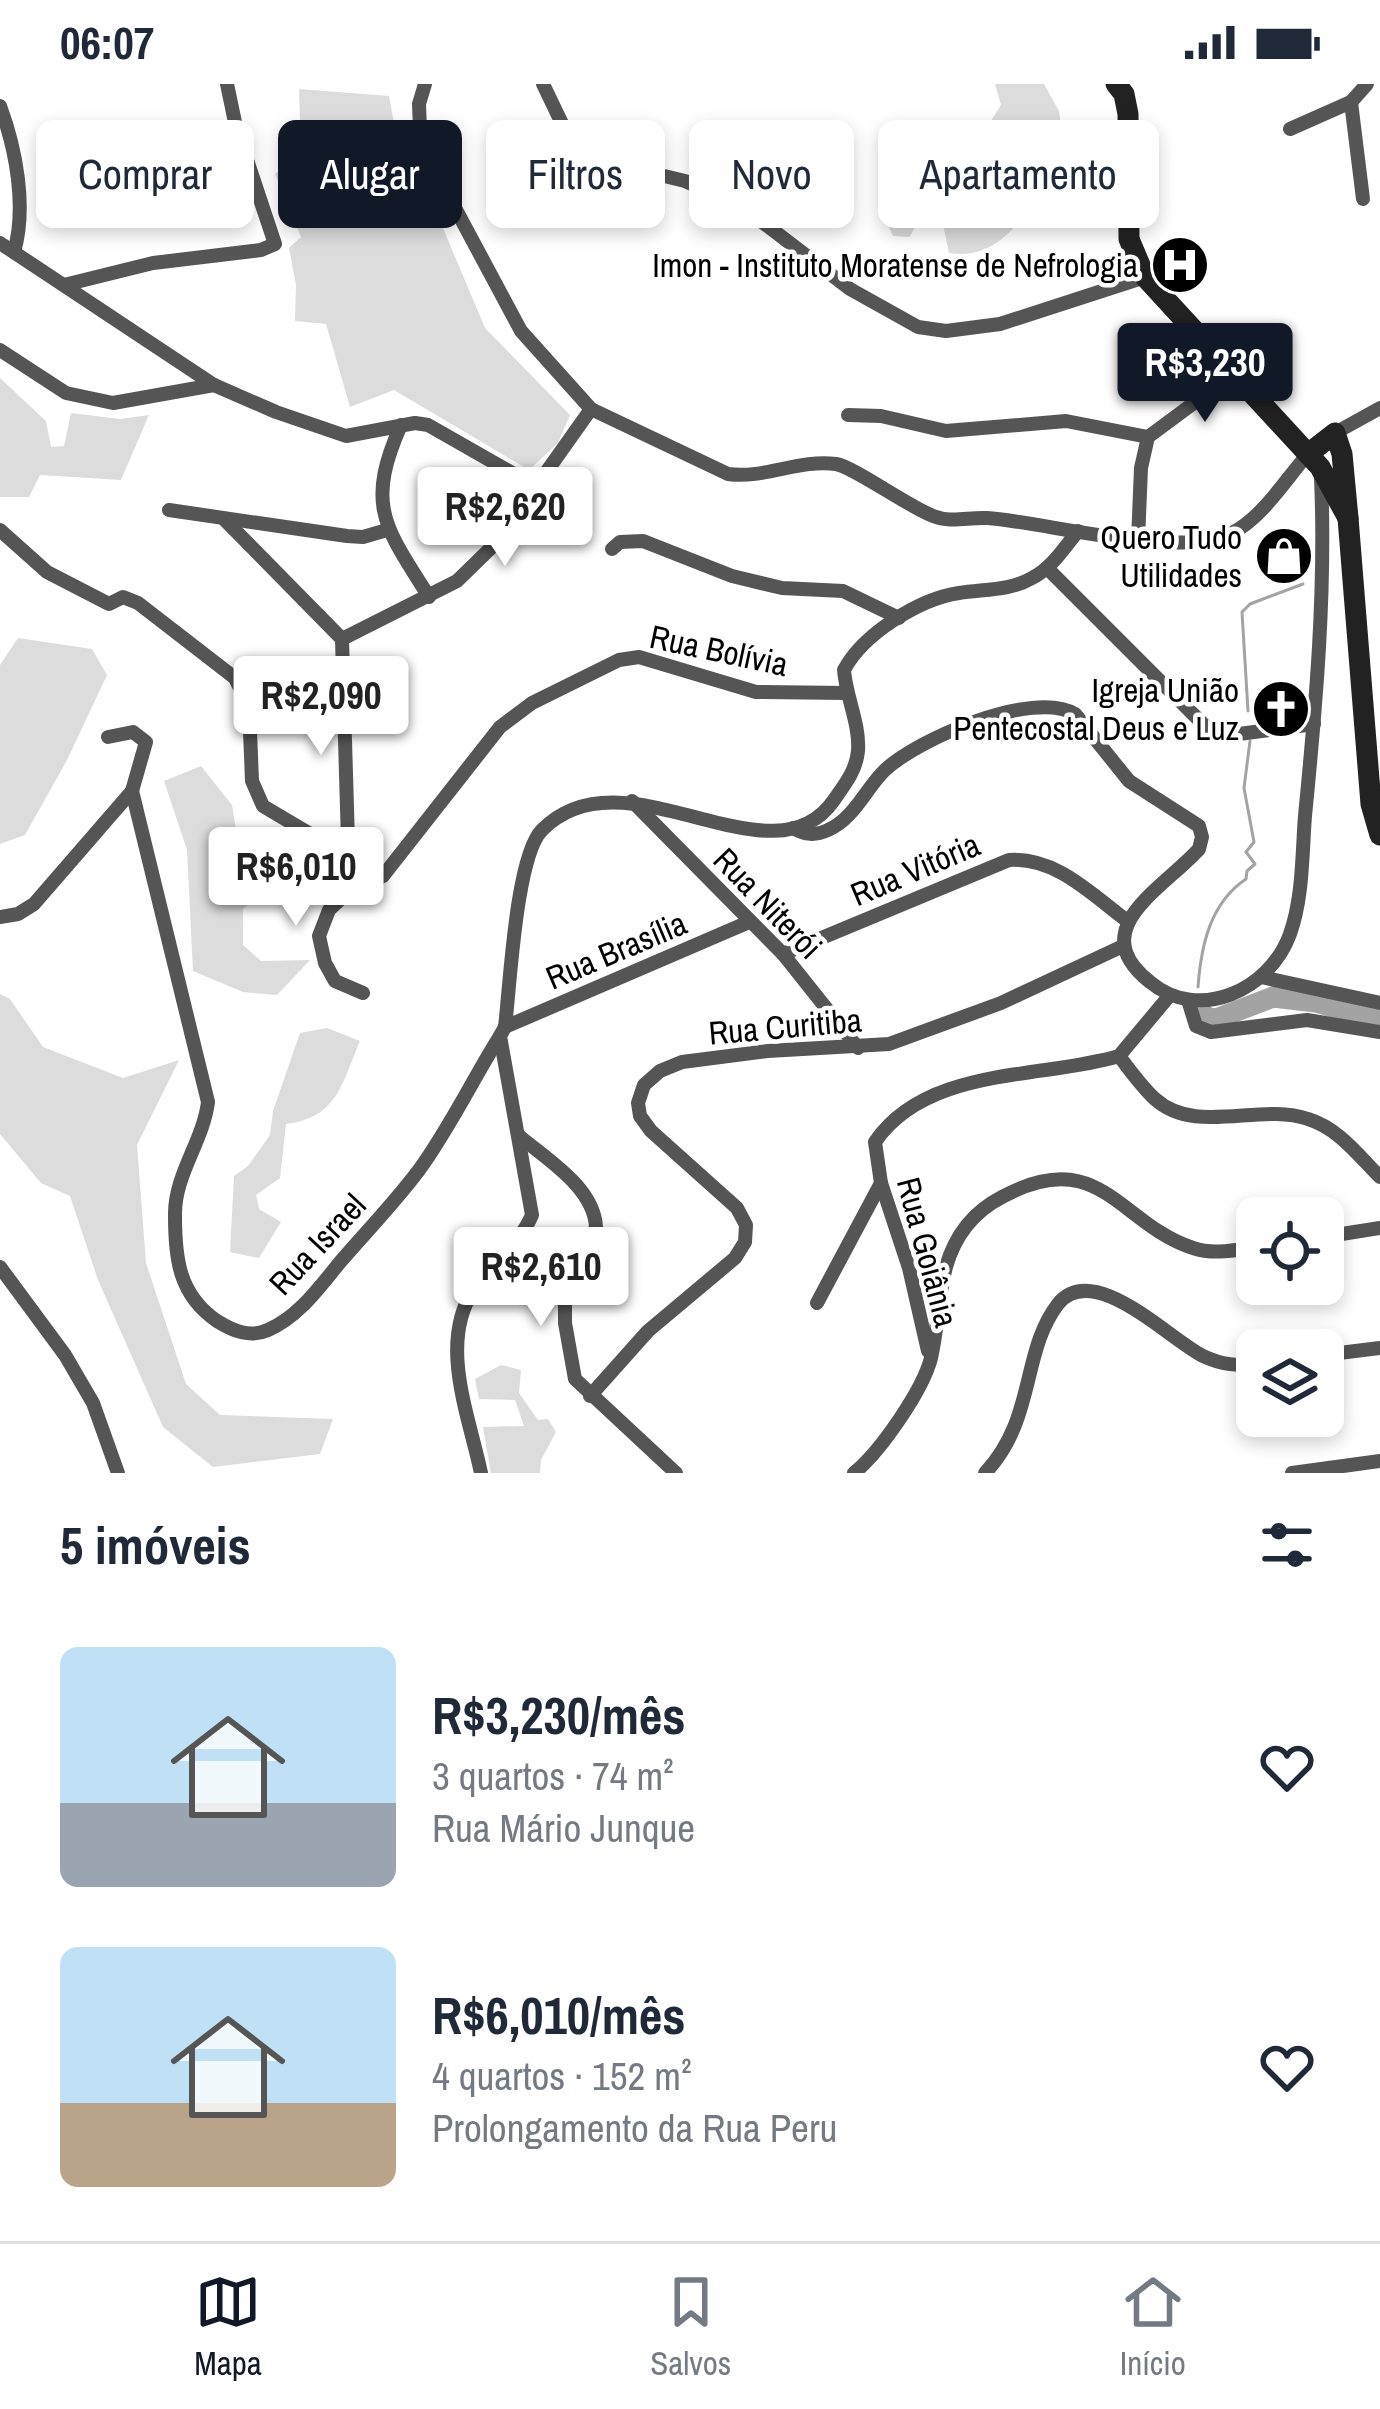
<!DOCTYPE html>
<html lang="pt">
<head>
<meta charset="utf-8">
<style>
	body { margin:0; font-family:"Archivo Narrow",sans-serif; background:#f2f2f3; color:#1f2937; height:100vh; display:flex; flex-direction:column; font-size:45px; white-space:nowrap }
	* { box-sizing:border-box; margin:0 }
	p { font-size:39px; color:#747a83 }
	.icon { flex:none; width:66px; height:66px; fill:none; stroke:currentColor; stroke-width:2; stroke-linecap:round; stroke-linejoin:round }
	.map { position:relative; height:1389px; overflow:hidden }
	.panel { display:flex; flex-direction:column; background:#fff; flex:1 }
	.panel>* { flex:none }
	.guide { position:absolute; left:36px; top:36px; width:1308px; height:108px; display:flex; gap:24px }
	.fabs { position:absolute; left:1236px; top:1113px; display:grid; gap:24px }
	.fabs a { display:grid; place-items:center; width:108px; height:108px; border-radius:18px; background:#fff; box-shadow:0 6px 18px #0003; font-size:60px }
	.price { position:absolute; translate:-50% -102px; padding:0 27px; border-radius:12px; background:#fff; color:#222; font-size:39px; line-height:78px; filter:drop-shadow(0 3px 6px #0008) }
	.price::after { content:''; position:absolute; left:50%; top:72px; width:36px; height:27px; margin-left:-18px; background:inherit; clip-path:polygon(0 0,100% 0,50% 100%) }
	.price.selected { background:#111827; color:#fff }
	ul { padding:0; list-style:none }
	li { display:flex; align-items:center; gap:36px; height:300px; padding:0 60px }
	li span { display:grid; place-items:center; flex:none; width:336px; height:240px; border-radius:18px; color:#555 }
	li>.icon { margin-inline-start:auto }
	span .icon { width:144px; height:144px; fill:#fffc; stroke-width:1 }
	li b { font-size:51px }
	h2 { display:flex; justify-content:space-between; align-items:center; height:144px; padding:0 60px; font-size:51px }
	.tag { padding:0 42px; border-radius:18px; background:#fff; box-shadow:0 6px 18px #0003; font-size:42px; line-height:108px }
	.tag.selected { background:#111827; color:#fff }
	.status { display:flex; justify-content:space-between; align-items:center; height:84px; padding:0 60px; background:#fff; direction:ltr }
	.status svg { height:33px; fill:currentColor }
	.menu { display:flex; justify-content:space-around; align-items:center; height:168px; border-top:3px solid #e0e1e3; background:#fff; font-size:33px; color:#747a83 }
	.menu a { display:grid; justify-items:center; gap:6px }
	.menu .selected { color:#111827 }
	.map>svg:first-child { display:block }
	.green { fill:#dcdcdc }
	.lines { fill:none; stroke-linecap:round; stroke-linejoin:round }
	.stream { stroke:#a3a3a3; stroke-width:3 }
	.river { stroke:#a3a3a3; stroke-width:21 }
	.minor { stroke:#555; stroke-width:14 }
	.secondary { stroke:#222; stroke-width:21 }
	.labels { text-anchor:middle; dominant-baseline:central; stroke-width:9; stroke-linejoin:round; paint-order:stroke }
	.poi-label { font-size:33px; fill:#000; stroke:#fff; text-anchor:end }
	.street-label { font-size:33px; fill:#000; stroke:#fff }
</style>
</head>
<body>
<div class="status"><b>06:07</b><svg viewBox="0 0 49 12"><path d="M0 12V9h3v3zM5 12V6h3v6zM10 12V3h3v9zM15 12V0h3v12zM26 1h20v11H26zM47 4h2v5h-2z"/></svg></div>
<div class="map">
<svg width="1380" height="1389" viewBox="0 0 1380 1389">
	<rect width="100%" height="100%" fill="#fff"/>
	<g class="green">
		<path d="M995,0H1044L1059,27L1070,104L1049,128L1026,131C1004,155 985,175 949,169L943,141L921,130L910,153L893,152L888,141L900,122L893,112L899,102L928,105L960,125L982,95L973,65L1001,21Z"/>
		<polygon points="299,5 389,12 396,50 416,80 485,244 570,331 558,359 529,386 394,306 350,323 326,240 295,237 296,201 289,164 301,153 275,90 301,70"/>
		<polygon points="0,294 46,337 51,363 64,362 71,329 120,335 149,331 121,396 40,391 29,413 0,413"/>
		<polygon points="18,554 92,565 107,591 67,676 25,751 0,760 0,581"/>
		<polygon points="201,682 232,721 242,783 271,804 243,825 243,861 261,877 310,876 277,911 243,908 193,887 187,766 164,697"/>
		<polygon points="0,910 10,915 43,963 123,994 179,976 137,1061 146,1179 186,1300 220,1331 333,1335 320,1370 213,1383 163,1343 98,1196 70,1112 41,1099 0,1050"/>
		<path d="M327,944L360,957C341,1001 338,1033 286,1040L280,1094L256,1111L259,1125L281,1138L259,1174L230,1168L234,1092L248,1082L270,1051L273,1027L300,949Z"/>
		<polygon points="501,1281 521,1286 519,1309 538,1336 548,1335 556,1348 541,1376 540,1389 491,1389 483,1343 524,1342 515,1316 479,1315 475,1295"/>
	</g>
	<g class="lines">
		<g class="stream">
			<polyline points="1248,627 1242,528 1250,520 1303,500"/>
			<path d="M1198,903C1201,862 1210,819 1246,795L1247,787L1255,780L1246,768L1254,758L1244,704L1250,657"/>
		</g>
		<polyline class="river" points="1199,926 1208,934 1216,935 1273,913 1316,918 1380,937"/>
		<g class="minor">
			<path d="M425,0L419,20L420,45L431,79L521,247L591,325L728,390C765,395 799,375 836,380C854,383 907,422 933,432C951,439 968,433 987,434C1046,438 1181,476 1232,449C1262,434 1286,395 1308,370"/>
			<polyline points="543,0 567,50 598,76 685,97 740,121 850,205 918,243 946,247 1000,240 1145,193"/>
			<polyline points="1351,18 1363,115"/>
			<path d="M0,22C16,65 27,123 14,168"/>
			<polyline points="1290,45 1351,18 1367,0"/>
			<polyline points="0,159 214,301 276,328 346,352 415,339 428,341 535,402"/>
			<polyline points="64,201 153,179 261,166 275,160 236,43 227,0"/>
			<polyline points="0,266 66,309 113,319 214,301"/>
			<polyline points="848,331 881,332 946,347 1066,337 1148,353"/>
			<path d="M401,341C365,422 385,443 429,513"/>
			<polyline points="1335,349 1380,324"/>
			<polyline points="169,426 347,452 363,453 387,446"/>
			<polyline points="224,435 342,555 349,791"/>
			<polyline points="0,446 47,488 109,520 123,513 138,519 235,594 249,622 252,697 263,722 349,773"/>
			<polyline points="1138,457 1141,384 1148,353 1233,290"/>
			<polyline points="612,465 620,458 643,457 732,492 782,504 843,507 899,534"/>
			<polyline points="1047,484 1216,653 1314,640"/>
			<polyline points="342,555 457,497 496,459 591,325"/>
			<path d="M132,707L208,1018C203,1058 174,1091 175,1132C175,1175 179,1211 217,1237C233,1247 250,1254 268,1246C299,1233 321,1201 341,1177C367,1147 395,1118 419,1086C449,1045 473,995 500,952"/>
			<polyline points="632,717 783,870 858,964"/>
			<path d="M793,744C805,751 815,752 828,746C854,735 866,704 885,686C918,655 1033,605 1075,630L1129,697L1199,742L1202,753L1199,765C1163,805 1083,845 1150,898C1199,939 1270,906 1290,850C1303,814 1302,770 1305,732C1316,620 1326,506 1321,394"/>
			<polyline points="0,833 18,830 34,820 132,707 146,658 133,648 108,653"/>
			<path d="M783,870L1009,776C1056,773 1091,810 1126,836"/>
			<polyline points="1261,893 1380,919"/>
			<polyline points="363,909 335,897 325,879 319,852 329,826 346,810 383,792 500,643 532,619 619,576 639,573 756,608 846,609"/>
			<polyline points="1188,916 1196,942 1211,948 1307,936 1380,948"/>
			<polyline points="505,943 749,838"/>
			<path d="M1119,972C1130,986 1141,1002 1155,1015C1196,1052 1260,1018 1308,1035C1338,1044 1358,1071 1380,1093"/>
			<path d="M518,1051C546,1075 594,1103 596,1143L565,1215V1239L575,1295L676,1389"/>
			<polyline points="1323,1153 1380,1144"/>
			<polyline points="0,1183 65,1271 93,1319 118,1389"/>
			<polyline points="817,1219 881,1099"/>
			<path d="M928,1267L909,1184L881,1099L875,1058C927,982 1043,995 1119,972L1170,911"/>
			<polyline points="1323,1271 1380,1264"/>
			<polyline points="590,1312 648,1247 735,1174 745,1158 746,1141 737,1124 651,1047 640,1032 638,1019 644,1001 660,987 682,978 768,967 889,960 1001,919 1123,862"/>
			<path d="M481,1389C469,1331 438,1259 474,1205C492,1177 519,1162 532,1131L500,952L505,943C510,902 516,772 542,746C625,662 772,806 834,716C845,700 856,687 858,667C860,640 846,613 844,586C863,550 919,515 959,509C984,505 1010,507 1032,494C1052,484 1064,464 1078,447"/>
			<path d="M854,1389C880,1368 923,1306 931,1274C938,1244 938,1213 946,1183C955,1151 973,1128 1002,1113C1100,1060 1119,1140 1193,1164C1214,1171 1235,1166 1257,1163"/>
			<path d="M985,1389C1036,1335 1021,1268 1058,1220C1093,1176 1169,1255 1203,1272C1222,1281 1237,1282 1257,1280"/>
			<polyline points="1292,1389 1380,1377"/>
		</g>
		<g class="secondary">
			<polyline points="1116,0 1124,10 1128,30 1129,155 1145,193 1320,383 1348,434"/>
			<polyline points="1308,370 1335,349 1342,370 1348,434 1371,720 1380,751"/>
		</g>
	</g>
	<defs>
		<g id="hospital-disc" transform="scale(3)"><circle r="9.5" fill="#000" stroke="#fff"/><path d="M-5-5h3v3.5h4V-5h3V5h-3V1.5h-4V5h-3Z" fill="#fff"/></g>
		<g id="shop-disc" transform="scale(3)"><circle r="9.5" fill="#000" stroke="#fff"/><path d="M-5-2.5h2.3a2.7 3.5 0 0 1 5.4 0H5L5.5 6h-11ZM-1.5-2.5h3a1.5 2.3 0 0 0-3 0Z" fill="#fff"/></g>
		<g id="church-disc" transform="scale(3)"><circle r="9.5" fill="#000" stroke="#fff"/><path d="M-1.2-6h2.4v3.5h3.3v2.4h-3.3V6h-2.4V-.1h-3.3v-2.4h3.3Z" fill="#fff"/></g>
	</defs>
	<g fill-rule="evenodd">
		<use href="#hospital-disc" x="1180" y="181"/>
		<use href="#shop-disc" x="1284" y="472"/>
		<use href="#church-disc" x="1281" y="625"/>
	</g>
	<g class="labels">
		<g class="poi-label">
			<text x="1138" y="181">Imon - Instituto Moratense de Nefrologia</text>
			<text x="1242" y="453">Quero Tudo<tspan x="1242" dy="38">Utilidades</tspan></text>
			<text x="1239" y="606">Igreja União<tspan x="1239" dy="38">Pentecostal Deus e Luz</tspan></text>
		</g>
		<g class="street-label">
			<text transform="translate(719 566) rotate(12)">Rua Bolívia</text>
			<text transform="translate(915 785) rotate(-23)">Rua Vitória</text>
			<text transform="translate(768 819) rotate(46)">Rua Niterói</text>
			<text transform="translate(616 866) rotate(-23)">Rua Brasília</text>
			<text transform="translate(785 942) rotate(-5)">Rua Curitiba</text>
			<text transform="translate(317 1160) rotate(-47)">Rua Israel</text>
			<text transform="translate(928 1168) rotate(75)">Rua Goiânia</text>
		</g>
	</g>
</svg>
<div class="fabs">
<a><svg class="icon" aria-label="locate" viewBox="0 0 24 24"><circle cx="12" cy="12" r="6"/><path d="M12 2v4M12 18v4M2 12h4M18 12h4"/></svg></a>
<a><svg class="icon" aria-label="layers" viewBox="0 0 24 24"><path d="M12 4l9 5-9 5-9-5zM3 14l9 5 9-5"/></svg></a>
</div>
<b class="price selected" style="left:1205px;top:341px">R$3,230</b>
<b class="price" style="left:505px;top:485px">R$2,620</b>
<b class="price" style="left:321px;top:674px">R$2,090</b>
<b class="price" style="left:296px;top:845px">R$6,010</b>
<b class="price" style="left:541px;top:1245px">R$2,610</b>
<div class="guide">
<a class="tag">Comprar</a>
<a class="tag selected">Alugar</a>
<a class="tag">Filtros</a>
<a class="tag">Novo</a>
<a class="tag">Apartamento</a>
</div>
</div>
<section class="panel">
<h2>5 imóveis<svg class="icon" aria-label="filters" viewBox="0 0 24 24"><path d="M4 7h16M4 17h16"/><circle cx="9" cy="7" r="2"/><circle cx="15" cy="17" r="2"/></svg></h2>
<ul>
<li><span style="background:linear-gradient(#bfe0f5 65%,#9aa5b1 0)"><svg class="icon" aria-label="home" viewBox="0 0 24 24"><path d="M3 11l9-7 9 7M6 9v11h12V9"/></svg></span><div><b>R$3,230/mês</b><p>3 quartos · 74 m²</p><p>Rua Mário Junque</p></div><svg class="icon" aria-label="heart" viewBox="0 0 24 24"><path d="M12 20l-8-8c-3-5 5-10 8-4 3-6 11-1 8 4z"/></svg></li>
<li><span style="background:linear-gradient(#bfe0f5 65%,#b9a48a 0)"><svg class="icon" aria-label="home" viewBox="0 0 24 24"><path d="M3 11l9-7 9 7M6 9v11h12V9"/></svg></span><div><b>R$6,010/mês</b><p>4 quartos · 152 m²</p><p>Prolongamento da Rua Peru</p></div><svg class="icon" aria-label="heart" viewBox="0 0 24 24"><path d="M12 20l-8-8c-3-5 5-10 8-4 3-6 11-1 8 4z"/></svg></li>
</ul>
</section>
<nav class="menu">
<a class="selected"><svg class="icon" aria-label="map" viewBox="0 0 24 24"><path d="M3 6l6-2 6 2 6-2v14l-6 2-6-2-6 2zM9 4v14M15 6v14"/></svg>Mapa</a>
<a><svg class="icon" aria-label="saved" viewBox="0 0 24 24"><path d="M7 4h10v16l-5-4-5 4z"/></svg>Salvos</a>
<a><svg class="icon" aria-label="home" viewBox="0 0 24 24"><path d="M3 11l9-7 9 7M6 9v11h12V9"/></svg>Início</a>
</nav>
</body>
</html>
